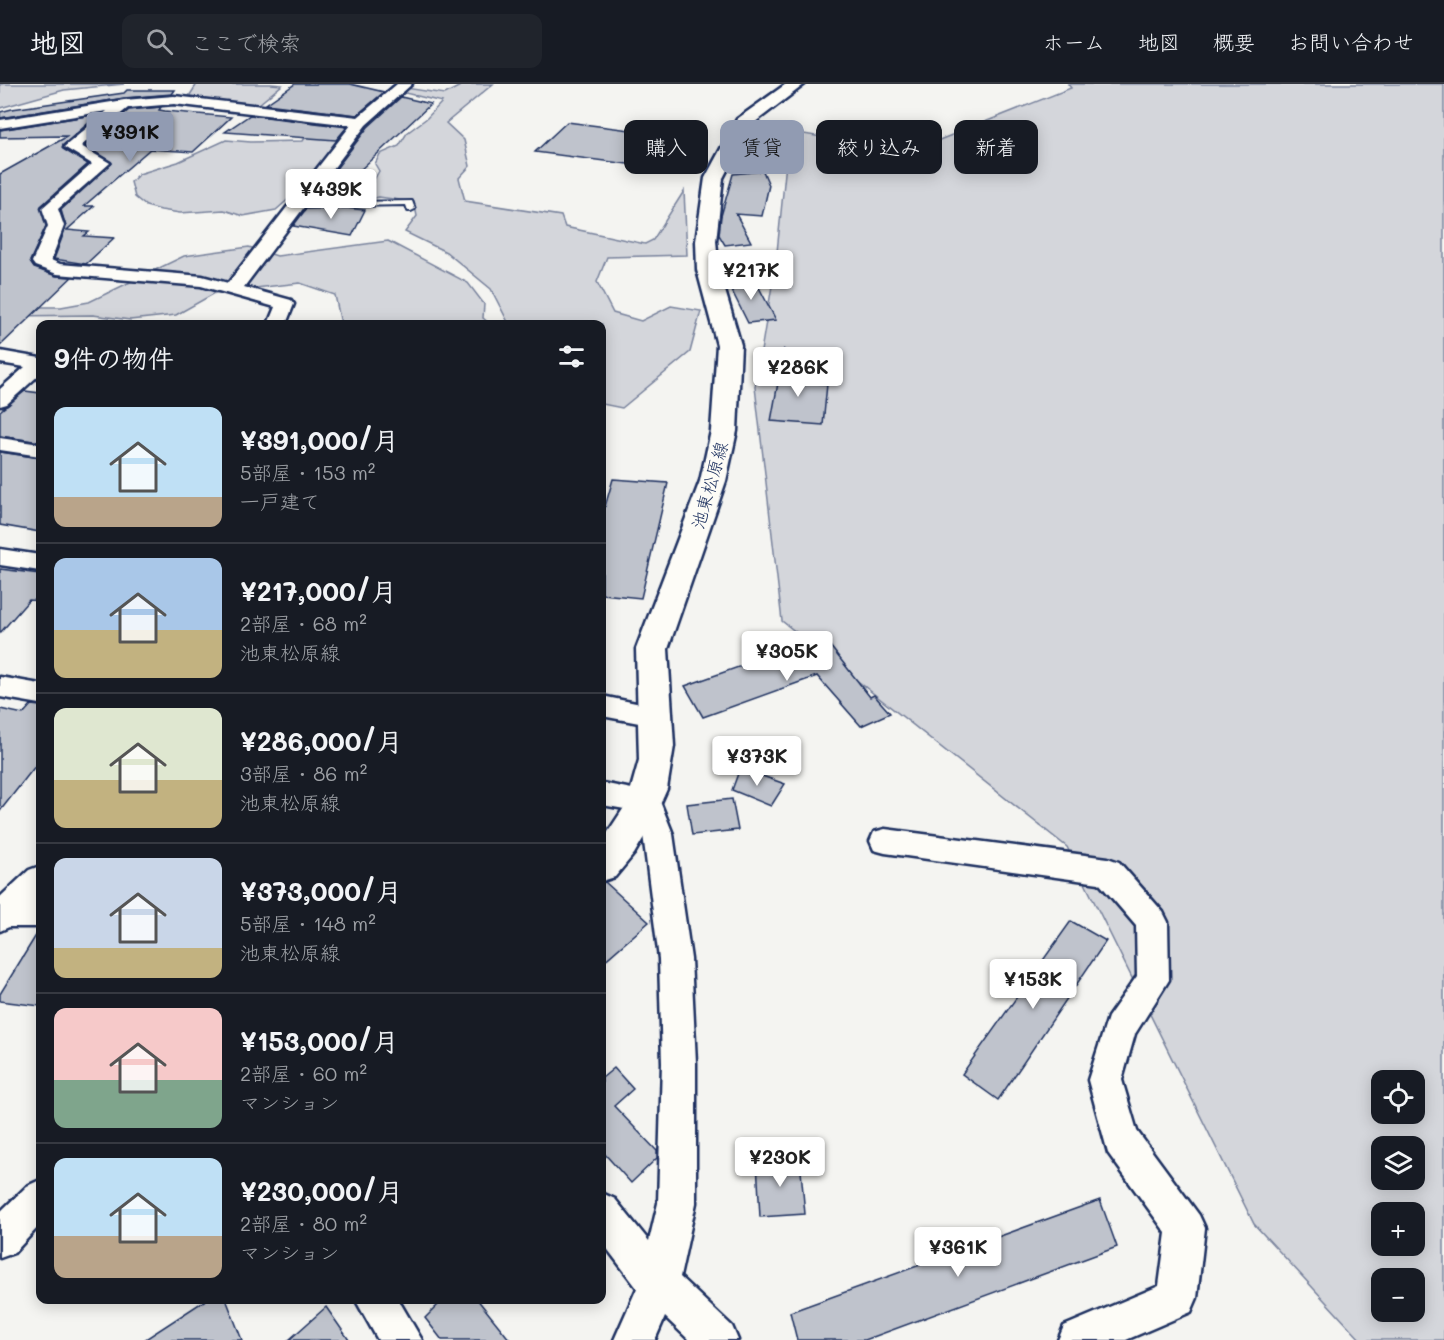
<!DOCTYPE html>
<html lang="ja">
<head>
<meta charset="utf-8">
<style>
	body { margin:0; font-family:Mali,"Klee One",sans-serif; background:#20242c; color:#f1f3f6; height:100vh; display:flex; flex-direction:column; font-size:22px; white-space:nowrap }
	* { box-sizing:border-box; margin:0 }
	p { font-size:20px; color:#9ea1a6 }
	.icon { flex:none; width:33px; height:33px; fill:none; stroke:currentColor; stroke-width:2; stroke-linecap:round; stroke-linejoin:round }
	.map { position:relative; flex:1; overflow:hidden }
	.panel { position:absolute; left:36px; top:236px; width:570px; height:984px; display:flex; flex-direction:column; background:#171b24; border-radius:12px; box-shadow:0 3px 15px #0003 }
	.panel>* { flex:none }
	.top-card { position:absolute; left:624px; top:36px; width:570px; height:54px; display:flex; gap:12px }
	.fabs { position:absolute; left:1371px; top:986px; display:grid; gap:12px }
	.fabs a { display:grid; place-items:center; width:54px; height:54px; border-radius:12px; background:#171b24; box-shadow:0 3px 15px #0003; font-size:30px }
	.price { position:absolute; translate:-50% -51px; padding:0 14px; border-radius:6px; background:#fff; color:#222; font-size:20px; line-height:39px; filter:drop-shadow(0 2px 3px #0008) }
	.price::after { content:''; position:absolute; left:50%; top:36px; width:18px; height:14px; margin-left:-9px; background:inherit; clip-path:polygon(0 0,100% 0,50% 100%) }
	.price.selected { background:#919bb2; color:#111 }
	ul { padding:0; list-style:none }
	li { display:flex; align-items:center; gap:18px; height:150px; padding:0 18px }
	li+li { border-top:2px solid #363941 }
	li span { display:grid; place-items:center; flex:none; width:168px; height:120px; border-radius:12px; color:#555 }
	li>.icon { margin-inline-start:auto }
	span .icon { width:72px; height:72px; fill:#fffc; stroke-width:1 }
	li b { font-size:26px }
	h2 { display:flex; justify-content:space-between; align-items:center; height:72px; padding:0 18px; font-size:26px }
	.chip { padding:0 21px; border-radius:12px; background:#171b24; box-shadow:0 3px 15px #0003; font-size:21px; line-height:54px }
	.chip.selected { background:#919bb2; color:#111 }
	header { display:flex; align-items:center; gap:36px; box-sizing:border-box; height:84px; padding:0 30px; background:#171b24; border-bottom:2px solid #363941 }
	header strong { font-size:28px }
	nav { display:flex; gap:33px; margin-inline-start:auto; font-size:21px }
	.search { width:420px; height:54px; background:#20242c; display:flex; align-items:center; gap:15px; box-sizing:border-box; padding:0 21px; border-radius:12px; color:#9ea1a6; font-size:22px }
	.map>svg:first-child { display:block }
	.green { fill:#d4d6db; stroke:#78829c; stroke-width:1.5; fill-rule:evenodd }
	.building { fill:#bfc3cc; stroke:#1b2f5e; stroke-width:1.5 }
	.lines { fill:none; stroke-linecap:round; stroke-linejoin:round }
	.service-casing { stroke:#1b2f5e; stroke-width:4 }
	.minor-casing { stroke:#1b2f5e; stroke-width:5 }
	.secondary-casing { stroke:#1b2f5e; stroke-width:5 }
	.service { fill:#fdfcf7; fill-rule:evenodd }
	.minor { fill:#fdfcf7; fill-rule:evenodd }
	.secondary { fill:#fdfcf7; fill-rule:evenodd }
	.labels { text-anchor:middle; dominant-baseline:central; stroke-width:6; stroke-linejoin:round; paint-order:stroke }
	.street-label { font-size:18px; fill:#1b2f5e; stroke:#fdfcf7 }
</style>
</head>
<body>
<header>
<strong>地図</strong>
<div class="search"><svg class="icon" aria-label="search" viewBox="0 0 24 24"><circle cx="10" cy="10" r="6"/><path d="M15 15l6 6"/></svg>ここで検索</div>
<nav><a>ホーム</a><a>地図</a><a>概要</a><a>お問い合わせ</a></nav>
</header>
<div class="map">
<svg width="1444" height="1256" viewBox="0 0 1444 1256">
	<rect width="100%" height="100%" fill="#f4f4f1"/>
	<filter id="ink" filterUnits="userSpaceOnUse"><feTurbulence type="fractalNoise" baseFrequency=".0167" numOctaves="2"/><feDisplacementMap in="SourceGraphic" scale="12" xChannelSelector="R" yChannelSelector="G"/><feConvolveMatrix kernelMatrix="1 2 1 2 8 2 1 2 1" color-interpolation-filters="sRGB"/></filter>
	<g filter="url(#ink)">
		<g class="green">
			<polygon points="0,0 124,0 64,6 0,24"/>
			<polygon points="197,0 271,0 282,1 248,29 189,20 186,17"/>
			<polygon points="464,0 493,0 446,39 464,56 470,82 459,94 465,117 561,132 565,143 645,160 653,156 684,107 687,171 607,173 597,198 613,229 641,237 671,222 701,227 690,268 622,324 602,320 602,240 509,240 491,205 446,168 405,148 417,132 414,118 379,113 342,121 343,110 367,108 379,87 375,80 380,70 399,62 407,49 427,34 442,18 405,9 406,4 445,10"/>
			<path d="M1068,0H1444V1256H1361L1254,1140L1067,763L782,537L755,303L776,178L787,69L769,44L909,68L1071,4ZM1382,996H1414V1029H1382ZM1382,1062H1414V1095H1382ZM1382,1128H1414V1161H1382ZM1382,1194H1414V1227H1382Z"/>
			<polygon points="317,35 348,40 308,98 276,126 243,132 224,126 180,129 161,126 146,122 135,113 131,98 139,90 178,78 226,56 251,58 303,57"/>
			<polygon points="388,157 468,199 484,220 483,234 490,240 341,240 335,211 300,199 264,203 215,209 176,231 130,236 93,231 13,232 0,223 61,223 89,218 184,172 249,163 277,172"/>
		</g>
		<g class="building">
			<polygon points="295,0 350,0 384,8 357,31 266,20"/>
			<polygon points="127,6 175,6 172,10 124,14 0,34 0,28 12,25 124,9"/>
			<polygon points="401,13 431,20 344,101 361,102 352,116 312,116 368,43"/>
			<polygon points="161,23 159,26 165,27 231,33 193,68 150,65 84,122 94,122 67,146 89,148 84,152 114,154 86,180 54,175 66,143 61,126 112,79 85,62 129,26"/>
			<polygon points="99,30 63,61 63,65 88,80 41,122 46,142 30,177 34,184 56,192 72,193 0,262 0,90 68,52 0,53 0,46"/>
			<polygon points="250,31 347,43 336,56 225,48"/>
			<polygon points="567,38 670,51 643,82 535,68"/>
			<polygon points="763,87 769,101 762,132 736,130 751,158 725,161 719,151 721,132 733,90"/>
			<polygon points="346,124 365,126 352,152 293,142 306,125"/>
			<polygon points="754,194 776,236 748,239 727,197"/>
			<polygon points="784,266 801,298 827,300 823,341 771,337"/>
			<polygon points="25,307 40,309 40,358 0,352 0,327"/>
			<polygon points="0,368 40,374 40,448 0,441"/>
			<polygon points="613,395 668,399 641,514 602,510 602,433"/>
			<polygon points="0,485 40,490 40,517 29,516 0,549"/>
			<polygon points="823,553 870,613 874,611 890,629 861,642 817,592 703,633 685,602"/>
			<polygon points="31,621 40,622 40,676 0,727 0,625 23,630"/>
			<polygon points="740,684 785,700 771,722 732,706"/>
			<polygon points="732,715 738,746 692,751 687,720"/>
			<polygon points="605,798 649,838 602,879 602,799"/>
			<polygon points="1071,837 1106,857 998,1016 962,990"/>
			<polygon points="40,845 40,922 0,917 0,910"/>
			<polygon points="614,984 633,1005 614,1022 657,1067 657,1074 631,1099 602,1067 602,994"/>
			<polygon points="800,1076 805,1130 760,1133 757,1078"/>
			<polygon points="1100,1116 1117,1163 865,1256 797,1256 790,1228"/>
			<polygon points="207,1215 226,1215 242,1256 144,1256"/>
			<polygon points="444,1215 477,1215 510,1256 442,1256 425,1234"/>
			<polygon points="326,1223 349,1256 289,1256"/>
		</g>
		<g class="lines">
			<g class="service-casing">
				<polygon id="service" points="412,117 415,125 411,127 408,127 406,121 296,123 292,121 296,119"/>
			</g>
			<g class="minor-casing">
				<g id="minor">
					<path d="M397,0H412L366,41L244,203L291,216L294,220L286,240H268L275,223L201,202L57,190L35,182L32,178L48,142L42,124L92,80L64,63L107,27L0,44V36L124,16L174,12L358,33ZM174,20L351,41L228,199L202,192L60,180L51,176L64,142L58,125L110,79L81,62L128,24Z"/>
					<polygon points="0,267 40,274 40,290 7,320 0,322 0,305 25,283 0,279"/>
					<polygon points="0,354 40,360 40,372 0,366"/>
					<polygon points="0,465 40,471 40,487 0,481"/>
					<polygon points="0,593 40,600 40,620 0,613"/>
					<polygon points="602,612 665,625 669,632 665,639 655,642 602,632"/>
					<polygon points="602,699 657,710 673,750 691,875 696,979 696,1119 680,1193 732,1242 738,1256 689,1256 665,1233 655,1256 614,1256 637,1204 602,1158 602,1109 615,1115 649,1157 658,1119 662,979 659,875 643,750 636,727 602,721"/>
					<polygon points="885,745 1108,774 1119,778 1163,828 1168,838 1169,896 1135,950 1122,996 1137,1047 1199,1131 1205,1144 1197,1214 1191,1228 1126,1256 1058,1256 1064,1242 1159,1202 1166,1149 1108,1069 1088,996 1108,933 1137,892 1136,842 1099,799 885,769 874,766 870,757 874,748"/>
					<path d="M40,782V814C30,824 16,844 0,838V813L29,786Z"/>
					<polygon points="40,1096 40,1141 14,1169 0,1174 0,1128 27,1102"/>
					<polygon points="355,1215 398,1215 422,1256 378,1256"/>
				</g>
			</g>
			<g class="secondary-casing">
				<g id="secondary">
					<polygon points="786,0 805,0 750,42 723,94 716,157 719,186 741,261 737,347 726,397 668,565 674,662 667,705 650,743 634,770 615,793 602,797 602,757 627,719 639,676 636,565 700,397 711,347 717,261 697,186 696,157 705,94 737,35"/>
					<polygon points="6,811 40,811 40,843 9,843 0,847 0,813"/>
				</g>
			</g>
			<use href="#service" class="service"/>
			<use href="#minor" class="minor"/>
			<use href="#secondary" class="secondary"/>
		</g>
	</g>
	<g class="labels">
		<g class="street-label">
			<text transform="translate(709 401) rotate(-74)">池東松原線</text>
		</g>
	</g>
</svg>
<div class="fabs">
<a><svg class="icon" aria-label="locate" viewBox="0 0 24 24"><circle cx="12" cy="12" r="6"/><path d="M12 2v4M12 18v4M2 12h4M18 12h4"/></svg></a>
<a><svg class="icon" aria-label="layers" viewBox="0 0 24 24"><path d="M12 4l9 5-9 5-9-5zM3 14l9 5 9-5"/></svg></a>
<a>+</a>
<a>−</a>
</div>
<b class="price selected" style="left:130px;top:79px">¥391K</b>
<b class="price" style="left:331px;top:136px">¥439K</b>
<b class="price" style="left:751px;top:217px">¥217K</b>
<b class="price" style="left:798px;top:314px">¥286K</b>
<b class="price" style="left:787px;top:598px">¥305K</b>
<b class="price" style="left:757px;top:703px">¥373K</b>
<b class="price" style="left:1033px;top:926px">¥153K</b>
<b class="price" style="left:780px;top:1104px">¥230K</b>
<b class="price" style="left:958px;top:1194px">¥361K</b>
<div class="top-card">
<a class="chip">購入</a>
<a class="chip selected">賃貸</a>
<a class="chip">絞り込み</a>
<a class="chip">新着</a>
</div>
<section class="panel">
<h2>9件の物件<svg class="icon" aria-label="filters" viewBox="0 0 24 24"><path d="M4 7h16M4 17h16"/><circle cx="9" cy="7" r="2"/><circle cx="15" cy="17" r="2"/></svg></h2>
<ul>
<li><span style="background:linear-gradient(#bfe0f5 75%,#b9a48a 0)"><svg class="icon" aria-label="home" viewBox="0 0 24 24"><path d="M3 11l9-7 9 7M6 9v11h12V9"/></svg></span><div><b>¥391,000/月</b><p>5部屋 · 153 m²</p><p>一戸建て</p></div></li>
<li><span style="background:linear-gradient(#a9c7e8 60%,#c2b280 0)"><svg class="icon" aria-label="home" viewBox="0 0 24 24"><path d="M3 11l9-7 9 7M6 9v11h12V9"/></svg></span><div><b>¥217,000/月</b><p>2部屋 · 68 m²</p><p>池東松原線</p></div></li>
<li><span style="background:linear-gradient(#dfe7d0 60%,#c2b280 0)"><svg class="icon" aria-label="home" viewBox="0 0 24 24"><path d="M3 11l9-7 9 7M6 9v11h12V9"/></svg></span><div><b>¥286,000/月</b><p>3部屋 · 86 m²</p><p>池東松原線</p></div></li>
<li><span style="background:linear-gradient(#c9d6e8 75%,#c2b280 0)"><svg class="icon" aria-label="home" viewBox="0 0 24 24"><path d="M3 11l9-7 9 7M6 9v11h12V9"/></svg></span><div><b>¥373,000/月</b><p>5部屋 · 148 m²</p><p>池東松原線</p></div></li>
<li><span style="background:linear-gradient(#f6c9c9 60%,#7fa58c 0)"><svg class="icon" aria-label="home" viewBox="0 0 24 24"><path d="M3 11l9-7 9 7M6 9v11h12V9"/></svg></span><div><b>¥153,000/月</b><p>2部屋 · 60 m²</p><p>マンション</p></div></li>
<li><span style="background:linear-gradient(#bfe0f5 65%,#b9a48a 0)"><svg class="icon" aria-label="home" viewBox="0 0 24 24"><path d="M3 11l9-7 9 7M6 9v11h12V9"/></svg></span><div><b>¥230,000/月</b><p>2部屋 · 80 m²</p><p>マンション</p></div></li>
</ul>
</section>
</div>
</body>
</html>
